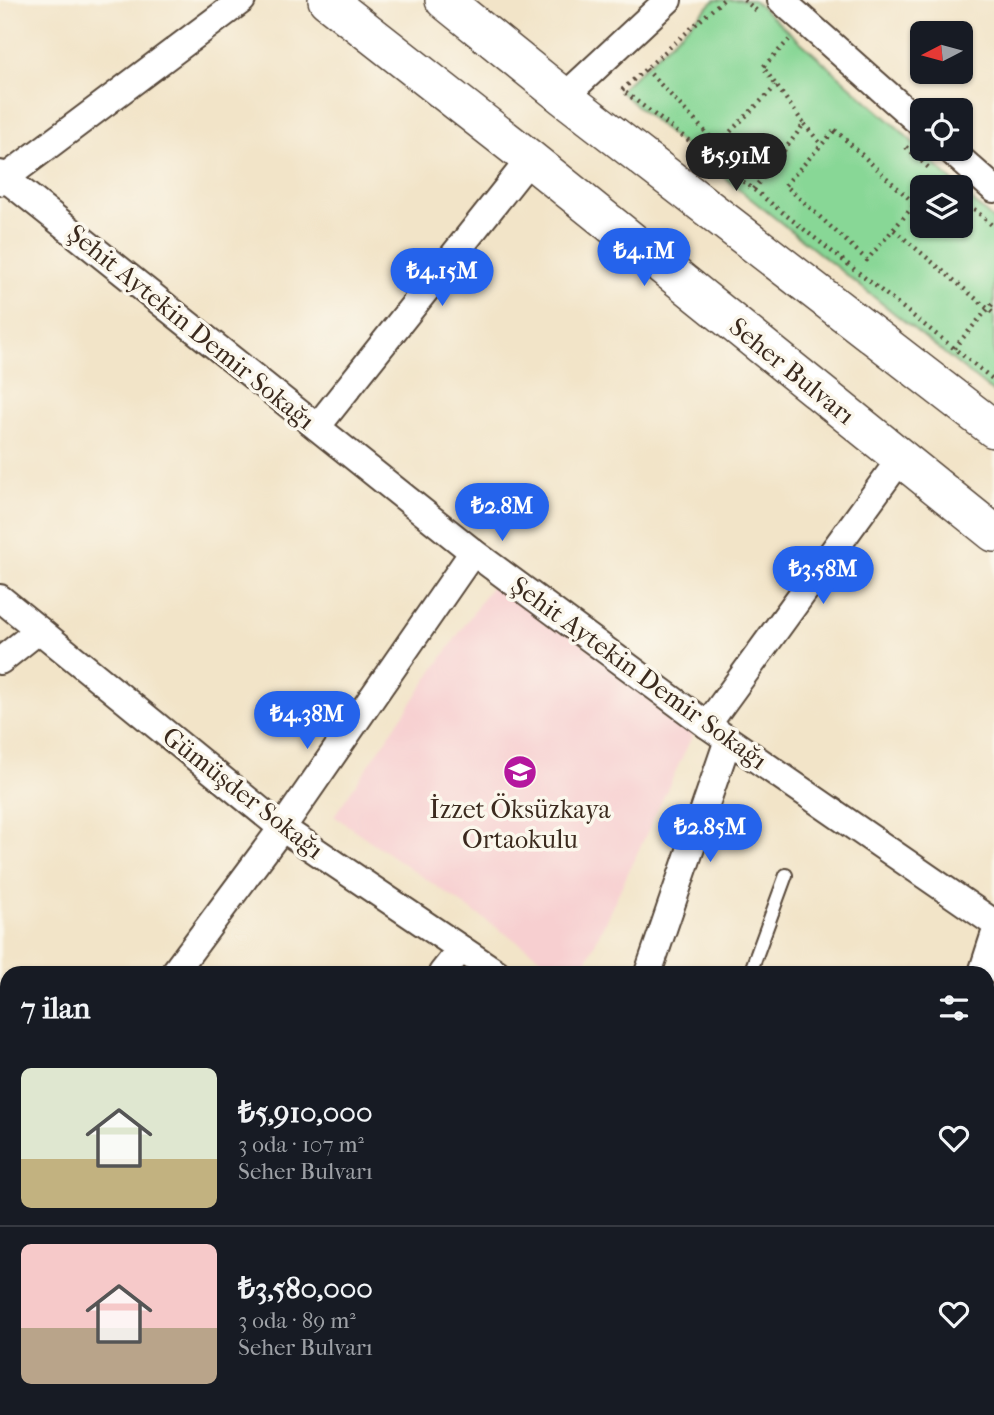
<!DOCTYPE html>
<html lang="tr">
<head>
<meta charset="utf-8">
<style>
	body { margin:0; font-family:"IM FELL French Canon",serif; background:#242831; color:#f1f3f6; height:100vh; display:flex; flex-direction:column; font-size:26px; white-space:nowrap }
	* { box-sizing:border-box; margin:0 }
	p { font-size:23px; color:#9ea1a6 }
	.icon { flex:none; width:38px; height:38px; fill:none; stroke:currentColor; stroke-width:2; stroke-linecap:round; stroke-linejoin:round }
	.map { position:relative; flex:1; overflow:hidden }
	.details { position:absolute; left:0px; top:966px; width:994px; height:450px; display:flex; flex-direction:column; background:#171b24; border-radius:21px 21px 0 0; box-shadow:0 2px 5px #0004 }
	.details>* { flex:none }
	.needle { width:46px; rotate:264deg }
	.controls { position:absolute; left:910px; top:21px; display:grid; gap:14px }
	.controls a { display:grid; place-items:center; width:63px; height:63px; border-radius:10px; background:#171b24; box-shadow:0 2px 5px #0004; font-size:35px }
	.price { position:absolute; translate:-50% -60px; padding:0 16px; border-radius:24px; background:#2563eb; color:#fff; font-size:23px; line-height:46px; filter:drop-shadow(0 2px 4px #0008) }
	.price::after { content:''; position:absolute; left:50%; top:42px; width:21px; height:16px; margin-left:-10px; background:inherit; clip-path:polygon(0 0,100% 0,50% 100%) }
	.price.current { background:#222; color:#fff }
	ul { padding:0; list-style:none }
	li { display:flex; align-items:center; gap:21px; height:175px; padding:0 21px }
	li+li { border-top:2px solid #363941 }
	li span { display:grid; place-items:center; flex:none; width:196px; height:140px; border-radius:10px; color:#555 }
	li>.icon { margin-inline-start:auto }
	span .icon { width:84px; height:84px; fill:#fffc; stroke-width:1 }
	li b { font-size:30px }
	h2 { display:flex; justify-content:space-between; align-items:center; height:84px; padding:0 21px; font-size:30px }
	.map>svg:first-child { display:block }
	.built { fill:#f7cfd0 }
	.green { fill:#88d796; stroke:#62805a; stroke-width:2 }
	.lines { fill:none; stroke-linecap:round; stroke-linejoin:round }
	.lane-casing { stroke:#564638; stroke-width:16 }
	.street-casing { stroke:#564638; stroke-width:30 }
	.secondary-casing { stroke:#564638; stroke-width:40 }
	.path { stroke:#564638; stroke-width:4.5; stroke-dasharray:2 5; stroke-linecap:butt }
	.lane { stroke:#fff; stroke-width:12 }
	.street { stroke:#fff; stroke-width:26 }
	.secondary { stroke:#fff; stroke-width:37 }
	.labels { text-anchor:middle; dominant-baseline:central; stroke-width:7; stroke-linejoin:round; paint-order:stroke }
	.street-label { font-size:26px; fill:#3b2a1e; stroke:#fbf7ec }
	.poi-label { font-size:26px; fill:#3b2a1e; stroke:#fbf7ec }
</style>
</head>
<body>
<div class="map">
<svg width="994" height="1415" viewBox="0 0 994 1415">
	<rect width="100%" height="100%" fill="#fbf7ec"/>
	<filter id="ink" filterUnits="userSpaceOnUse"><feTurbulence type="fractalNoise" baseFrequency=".0143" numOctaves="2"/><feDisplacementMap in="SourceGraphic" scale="14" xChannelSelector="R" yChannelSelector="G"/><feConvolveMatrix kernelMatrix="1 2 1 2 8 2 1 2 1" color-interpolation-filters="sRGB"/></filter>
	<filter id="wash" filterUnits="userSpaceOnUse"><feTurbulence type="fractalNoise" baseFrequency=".00686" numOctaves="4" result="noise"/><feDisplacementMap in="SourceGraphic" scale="28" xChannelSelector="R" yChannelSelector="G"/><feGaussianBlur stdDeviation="1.57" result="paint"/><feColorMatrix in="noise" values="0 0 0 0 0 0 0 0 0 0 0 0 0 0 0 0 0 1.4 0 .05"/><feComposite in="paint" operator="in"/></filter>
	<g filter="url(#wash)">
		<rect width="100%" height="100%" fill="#f2e4c8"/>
		<polygon class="built" points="496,579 696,728 581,973 563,973 334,816"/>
		<polygon class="green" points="715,0 753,0 899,129 958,187 922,187 922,226 961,226 961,190 994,221 994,393 666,131 619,91"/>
	</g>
	<g filter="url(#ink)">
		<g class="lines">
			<g class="lane-casing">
				<polyline id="lane" points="750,973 786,875"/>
			</g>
			<g class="street-casing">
				<g id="street">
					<polyline points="781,0 922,125"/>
					<polyline points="564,97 668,0"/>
					<polyline points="949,149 994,189"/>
					<polyline points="0,174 473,552 707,725 994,923"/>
					<polyline points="0,182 242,0"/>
					<polyline points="317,427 530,159"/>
					<polyline points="0,598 282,828 497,973"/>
					<polyline points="0,661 39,630"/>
					<polyline points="707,725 901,458"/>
					<polyline points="174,973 282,828 473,552"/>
					<polyline points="442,973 461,949"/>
					<polyline points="648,973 728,740"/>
					<polyline points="982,973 994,936"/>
					<polyline points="0,1164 7,1161"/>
					<polyline points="525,1409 544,1415"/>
					<polyline points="87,1415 92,1409"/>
					<polyline points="496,1415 499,1409"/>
					<polyline points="845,1415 847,1409"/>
				</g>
			</g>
			<g class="secondary-casing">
				<g id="secondary">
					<polyline points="327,0 530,159 994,533"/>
					<polyline points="444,0 564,97 994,429"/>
				</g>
			</g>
			<g class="path">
				<polyline points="723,0 622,90 753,189 994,380"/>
				<polyline points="744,0 757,11"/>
				<polyline points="646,69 716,143 725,137"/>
				<polyline points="804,124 822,145"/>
				<polygon points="835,130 915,204 867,260 785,185"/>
				<polyline points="906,147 930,169"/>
				<polyline points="767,173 725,137 776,86"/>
				<polyline points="753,189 767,173 804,124 763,67 789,40"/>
				<polyline points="974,209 994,227"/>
				<polyline points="894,230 994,314"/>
				<polyline points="954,348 994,302"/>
			</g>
			<use href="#lane" class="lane"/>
			<use href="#street" class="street"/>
			<use href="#secondary" class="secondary"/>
		</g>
	</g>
	<defs>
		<g id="school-disc" transform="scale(1.75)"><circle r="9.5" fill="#b5179e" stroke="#fbf7ec"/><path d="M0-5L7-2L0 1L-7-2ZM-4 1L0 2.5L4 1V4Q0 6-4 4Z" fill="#fff"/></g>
	</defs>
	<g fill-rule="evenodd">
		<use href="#school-disc" x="520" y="772"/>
	</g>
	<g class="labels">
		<g class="street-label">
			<text transform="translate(191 327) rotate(39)">Şehit Aytekin Demir Sokağı</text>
			<text transform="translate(792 371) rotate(39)">Seher Bulvarı</text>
			<text transform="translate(639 673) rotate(36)">Şehit Aytekin Demir Sokağı</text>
			<text transform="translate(243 793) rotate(38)">Gümüşder Sokağı</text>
		</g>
		<g class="poi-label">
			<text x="520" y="809">İzzet Öksüzkaya<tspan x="520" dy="30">Ortaokulu</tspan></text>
		</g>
	</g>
</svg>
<div class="controls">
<a><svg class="needle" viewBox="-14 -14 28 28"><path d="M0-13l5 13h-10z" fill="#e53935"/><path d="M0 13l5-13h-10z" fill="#9ea1a6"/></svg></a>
<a><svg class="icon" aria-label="locate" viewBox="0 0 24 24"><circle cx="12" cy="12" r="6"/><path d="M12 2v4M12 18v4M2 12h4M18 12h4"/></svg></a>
<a><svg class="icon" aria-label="layers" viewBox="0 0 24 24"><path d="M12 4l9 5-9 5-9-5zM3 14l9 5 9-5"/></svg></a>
</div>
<b class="price current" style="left:736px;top:193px">₺5.91M</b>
<b class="price" style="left:644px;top:288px">₺4.1M</b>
<b class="price" style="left:442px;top:308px">₺4.15M</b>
<b class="price" style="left:502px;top:543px">₺2.8M</b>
<b class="price" style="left:823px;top:606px">₺3.58M</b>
<b class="price" style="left:307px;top:751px">₺4.38M</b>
<b class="price" style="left:710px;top:864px">₺2.85M</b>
<section class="details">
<h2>7 ilan<svg class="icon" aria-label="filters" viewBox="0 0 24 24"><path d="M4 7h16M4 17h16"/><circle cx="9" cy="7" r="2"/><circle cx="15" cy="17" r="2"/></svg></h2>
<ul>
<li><span style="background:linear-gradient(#dfe7d0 65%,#c2b280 0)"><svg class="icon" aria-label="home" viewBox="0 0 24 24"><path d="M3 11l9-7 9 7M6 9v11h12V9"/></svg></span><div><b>₺5,910,000</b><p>3 oda · 107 m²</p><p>Seher Bulvarı</p></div><svg class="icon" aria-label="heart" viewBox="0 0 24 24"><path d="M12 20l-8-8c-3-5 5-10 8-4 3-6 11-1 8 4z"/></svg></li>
<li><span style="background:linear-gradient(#f6c9c9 60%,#b9a48a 0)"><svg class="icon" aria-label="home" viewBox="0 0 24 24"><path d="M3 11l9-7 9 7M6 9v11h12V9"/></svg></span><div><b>₺3,580,000</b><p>3 oda · 89 m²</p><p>Seher Bulvarı</p></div><svg class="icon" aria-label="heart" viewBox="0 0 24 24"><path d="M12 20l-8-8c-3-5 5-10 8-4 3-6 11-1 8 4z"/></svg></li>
</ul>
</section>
</div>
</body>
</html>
